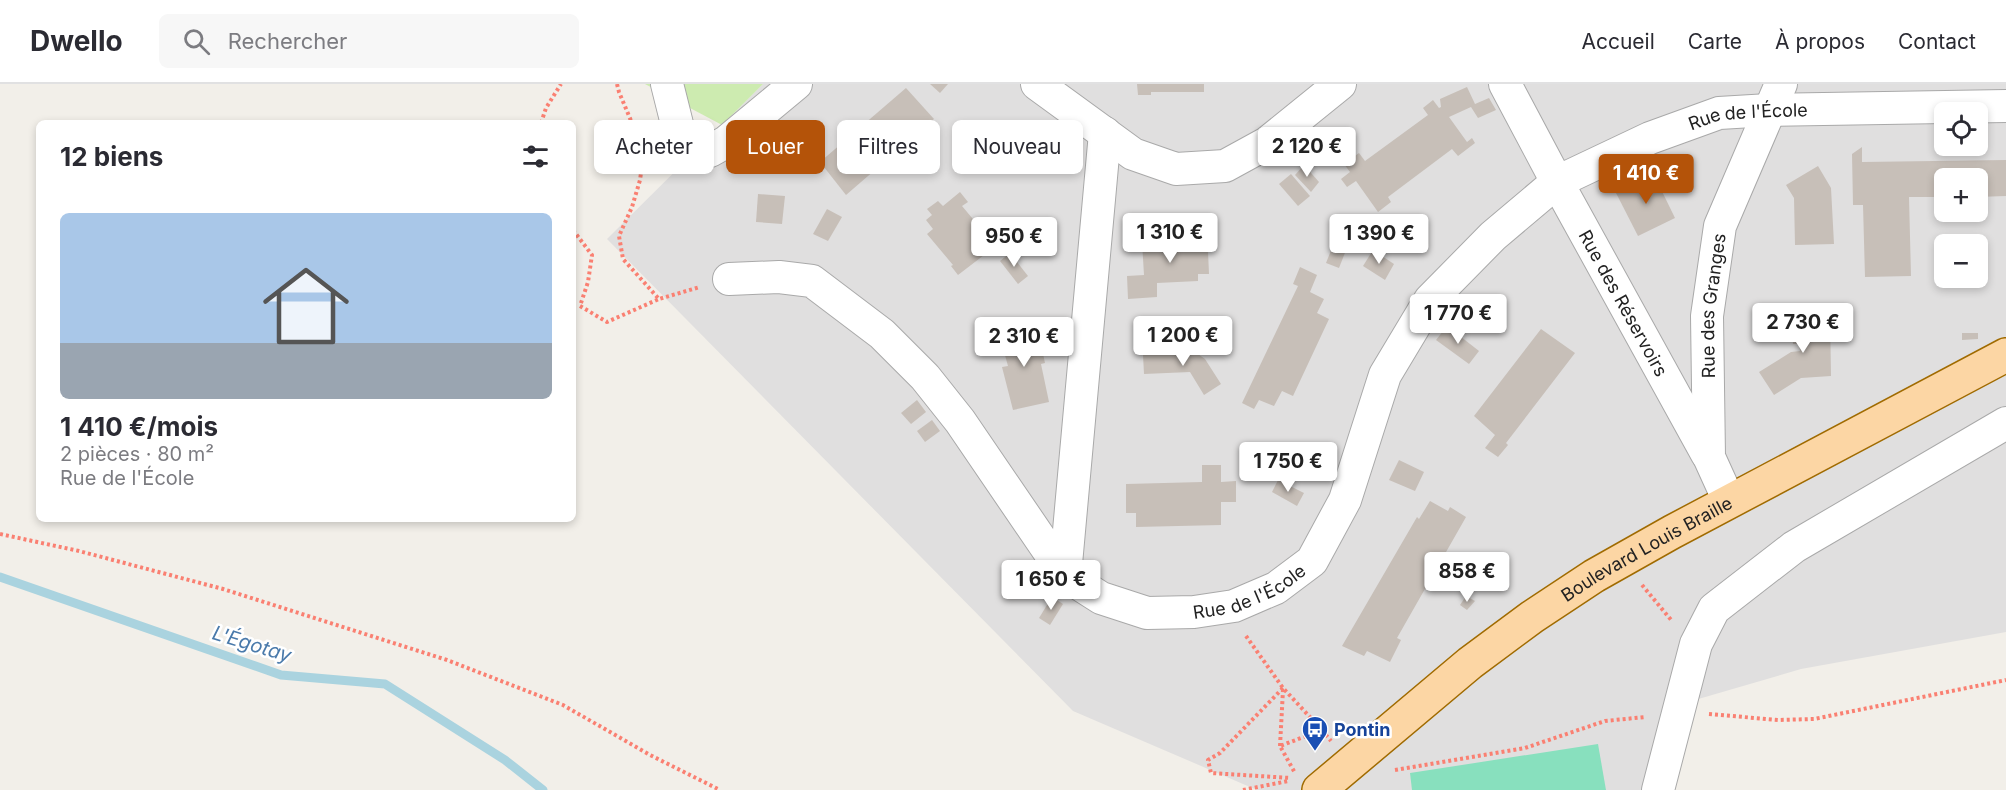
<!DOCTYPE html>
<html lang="fr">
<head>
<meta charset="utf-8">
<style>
	body { margin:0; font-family:Inter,sans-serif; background:#f7f7f7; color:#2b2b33; height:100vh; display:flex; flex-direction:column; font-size:22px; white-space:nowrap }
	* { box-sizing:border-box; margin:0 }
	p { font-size:20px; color:#7c7c81 }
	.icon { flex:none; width:33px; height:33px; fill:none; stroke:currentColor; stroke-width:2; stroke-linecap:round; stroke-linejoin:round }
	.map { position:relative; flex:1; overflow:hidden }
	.panel { position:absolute; left:36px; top:36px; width:540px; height:402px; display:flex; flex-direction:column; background:#fff; border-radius:9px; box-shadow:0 3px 9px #0003 }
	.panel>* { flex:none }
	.top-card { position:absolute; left:594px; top:36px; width:570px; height:54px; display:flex; gap:12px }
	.buttons { position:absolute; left:1934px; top:18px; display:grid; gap:12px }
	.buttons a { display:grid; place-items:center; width:54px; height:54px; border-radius:9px; background:#fff; box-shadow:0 3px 9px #0003; font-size:30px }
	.price { position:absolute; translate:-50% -51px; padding:0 14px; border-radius:6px; background:#fff; color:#222; font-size:20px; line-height:39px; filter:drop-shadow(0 2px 3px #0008) }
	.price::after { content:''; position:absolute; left:50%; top:36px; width:18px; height:14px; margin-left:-9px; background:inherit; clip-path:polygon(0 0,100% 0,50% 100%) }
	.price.current { background:#b45309; color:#fff }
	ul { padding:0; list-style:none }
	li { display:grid; align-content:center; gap:12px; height:318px; padding:0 24px }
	li span { display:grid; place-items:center; height:186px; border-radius:9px; color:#555 }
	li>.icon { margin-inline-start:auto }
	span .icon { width:108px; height:108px; fill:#fffc; stroke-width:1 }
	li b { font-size:26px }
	h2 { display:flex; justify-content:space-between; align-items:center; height:72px; padding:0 24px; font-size:26px }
	.pill { padding:0 21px; border-radius:9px; background:#fff; box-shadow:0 3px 9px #0003; font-size:21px; line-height:54px }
	.pill.current { background:#b45309; color:#fff }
	header { display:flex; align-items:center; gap:36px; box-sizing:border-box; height:84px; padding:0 30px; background:#fff; border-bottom:2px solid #e1e1e2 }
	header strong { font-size:28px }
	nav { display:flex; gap:33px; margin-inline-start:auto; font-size:21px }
	.search { width:420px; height:54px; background:#f7f7f7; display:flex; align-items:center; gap:15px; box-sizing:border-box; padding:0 21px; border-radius:9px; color:#7c7c81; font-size:22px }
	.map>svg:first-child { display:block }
	.residential { fill:#e0dfdf; fill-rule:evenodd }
	.grass { fill:#cdebb0 }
	.pitch { fill:#88e0be }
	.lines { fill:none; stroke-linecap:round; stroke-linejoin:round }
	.stream { stroke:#aad3df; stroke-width:9 }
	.building { fill:#c7bfb8 }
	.minor-casing { stroke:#a9a9a9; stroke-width:34 }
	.major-casing { stroke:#a06b00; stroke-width:36 }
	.path { stroke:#fa8072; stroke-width:4; stroke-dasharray:3 3; stroke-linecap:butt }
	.minor { stroke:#fff; stroke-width:32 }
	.major { stroke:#fcd6a4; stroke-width:33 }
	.labels { text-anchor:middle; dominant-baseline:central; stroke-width:5; stroke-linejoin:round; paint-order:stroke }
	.street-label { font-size:18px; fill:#222; stroke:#fff }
	.transit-label { font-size:18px; font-weight:bold; fill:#164399; stroke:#fff; text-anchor:start }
	.water-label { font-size:20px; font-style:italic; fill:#4a7aab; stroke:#fff }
</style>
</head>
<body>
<header>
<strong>Dwello</strong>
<div class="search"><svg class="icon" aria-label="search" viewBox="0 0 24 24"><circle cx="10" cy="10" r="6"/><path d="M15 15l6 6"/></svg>Rechercher</div>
<nav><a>Accueil</a><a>Carte</a><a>À propos</a><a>Contact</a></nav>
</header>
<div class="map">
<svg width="2006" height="706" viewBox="0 0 2006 706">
	<rect width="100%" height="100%" fill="#f2efe9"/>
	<path class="residential" d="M763,0H2006V548L1801,585L1664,625L1643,706H1257L1073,627L607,155ZM1944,28H1977V62H1944ZM1944,94H1977V128H1944ZM1944,160H1977V194H1944Z"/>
	<polygon class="grass" points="645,0 763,0 722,41"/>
	<polygon class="pitch" points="1598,660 1606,706 1412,706 1410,689"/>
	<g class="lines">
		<polyline class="stream" points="0,493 281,591 385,600 505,676 543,706"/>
	</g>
	<g class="building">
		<polygon points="930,0 948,0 940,9"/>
		<polygon points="1137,0 1204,0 1204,8 1151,8 1151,11 1138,11"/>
		<polygon points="1467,3 1475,20 1489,14 1496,26 1478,34 1471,23 1449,33 1467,58 1472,54 1475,59 1458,72 1452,65 1388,113 1391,118 1378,128 1356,97 1347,103 1341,95 1350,88 1344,80 1359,69 1365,77 1428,31 1423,24 1433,16 1439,24 1441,23 1440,15"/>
		<polygon points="906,4 934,35 846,111 820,78"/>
		<polygon points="1056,58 1067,72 1046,87 1036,73"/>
		<polygon points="1862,63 1862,78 2006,76 2006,112 1977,113 1977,94 1944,94 1944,113 1909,113 1911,192 1865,193 1863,121 1853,121 1852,70"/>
		<polygon points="1304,81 1319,98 1311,108 1295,91"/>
		<polygon points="1818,82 1831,104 1834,160 1795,161 1794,114 1786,101"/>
		<polygon points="1291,90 1310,112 1298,122 1279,100"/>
		<polygon points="1654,91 1675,134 1638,152 1616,109"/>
		<polygon points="960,108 968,118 962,122 988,153 993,149 1001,158 958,191 951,182 953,181 927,150 933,145 926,136 932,131 927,125 938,117 943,122"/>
		<polygon points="758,110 785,112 782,140 756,138"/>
		<polygon points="827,125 842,133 828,157 813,150"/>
		<polygon points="1196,145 1207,145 1209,190 1198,190 1198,197 1157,199 1157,213 1128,215 1127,192 1144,191 1142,158 1196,155"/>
		<polygon points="1338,149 1350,156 1339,184 1326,179"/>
		<polygon points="1373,166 1394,180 1385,196 1363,182"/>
		<polygon points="1010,169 1028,192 1018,200 1000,177"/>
		<polygon points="1300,183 1317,191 1310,208 1324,215 1317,229 1329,235 1293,312 1282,307 1274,322 1259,316 1254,325 1242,319 1298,202 1293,200"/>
		<polygon points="1830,230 1831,292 1801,294 1774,311 1759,288 1791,268 1800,267 1799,260 1793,260 1792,232"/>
		<polygon points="1037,242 1045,279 1041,280 1049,318 1013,326 1002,283 1008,282 999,250"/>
		<polygon points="1447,242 1479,267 1469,280 1436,256"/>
		<polygon points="1541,245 1575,269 1506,359 1508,361 1498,373 1485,364 1495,351 1474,332"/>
		<polygon points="1962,249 1978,249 1978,255 1962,256"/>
		<polygon points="1188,263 1205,275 1221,300 1204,311 1190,288 1144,290 1143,271 1178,269"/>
		<polygon points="917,316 926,328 911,340 901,329"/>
		<polygon points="932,336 940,347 925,358 917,347"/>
		<polygon points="1399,376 1424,388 1415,407 1389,396"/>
		<polygon points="1202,381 1221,381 1221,398 1236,397 1236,418 1221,418 1221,441 1136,443 1136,429 1126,429 1126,400 1202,398"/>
		<polygon points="1278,396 1304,409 1297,422 1272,408"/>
		<polygon points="1430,417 1448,427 1450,423 1466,433 1397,554 1401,556 1390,578 1367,567 1364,572 1342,562 1417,433 1419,435"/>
		<polygon points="1466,512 1475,517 1467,526 1460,521"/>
		<polygon points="1052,513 1063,520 1050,541 1039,534"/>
	</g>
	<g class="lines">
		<g class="minor-casing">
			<g id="minor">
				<polyline points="667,0 679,48 688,65 710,67 726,58 796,0"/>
				<polyline points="1037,0 1133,70 1176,85 1225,82 1267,59 1340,0"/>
				<path id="s1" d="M1505,0L1557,98L1707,370"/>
				<path id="s2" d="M729,195L779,193L812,197L882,250L925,293L960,337L1065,491L1101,514L1147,529L1194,528L1234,522L1276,504L1312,477L1345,416L1385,291L1430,216L1493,152L1557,98L1650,54L1719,29L1769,26L2006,22"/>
				<path id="s3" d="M1729,417L1709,373L1707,232L1720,142L1781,0"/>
				<polyline points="1065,491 1105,49"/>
				<polyline points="1658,706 1696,560 1714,525 1794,463 2006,339"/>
			</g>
		</g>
		<g class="major-casing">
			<g id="major">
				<path id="s4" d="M1319,706L1470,579L1532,533L1594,492L1672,448L2006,271"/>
			</g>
		</g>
		<g class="path">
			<polyline points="617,0 619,8 644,68 640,96 632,123 619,152 623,175 659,215 700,203"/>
			<polyline points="541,39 546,24 561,0"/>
			<polyline points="573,146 592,171 588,198 580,222 607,238 659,215"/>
			<polyline points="0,450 79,467 223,505 447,576 563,621 650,671 720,706"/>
			<polyline points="1642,501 1672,537"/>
			<polyline points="1246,552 1283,604 1322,646 1280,662 1295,689"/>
			<polyline points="1283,604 1220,669 1208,676 1211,689 1291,694"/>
			<polyline points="1709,630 1778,636 1814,635 2006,596"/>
			<polyline points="1322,646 1331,657"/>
			<polyline points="1280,662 1283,606"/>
			<polyline points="1395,686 1525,664 1605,637 1645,633"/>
			<polyline points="1243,706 1288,697"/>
		</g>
		<use href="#minor" class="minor"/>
		<use href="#major" class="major"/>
	</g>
	<defs>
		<g id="bus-pin" transform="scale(1.35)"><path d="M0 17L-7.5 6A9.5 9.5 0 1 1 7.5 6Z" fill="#1a4fb4" stroke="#fff"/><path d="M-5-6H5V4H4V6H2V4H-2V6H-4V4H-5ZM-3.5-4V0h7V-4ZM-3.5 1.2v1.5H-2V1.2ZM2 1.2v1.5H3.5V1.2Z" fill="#fff"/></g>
	</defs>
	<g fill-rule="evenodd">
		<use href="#bus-pin" x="1315" y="645"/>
	</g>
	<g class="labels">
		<g class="street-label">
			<text stroke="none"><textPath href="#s2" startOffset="1410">Rue de l'École</textPath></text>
			<text stroke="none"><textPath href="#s1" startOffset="249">Rue des Réservoirs</textPath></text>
			<text stroke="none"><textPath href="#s3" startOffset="200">Rue des Granges</textPath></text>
			<text stroke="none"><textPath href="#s4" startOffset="408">Boulevard Louis Braille</textPath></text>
			<text stroke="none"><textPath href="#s2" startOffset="672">Rue de l'École</textPath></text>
		</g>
		<g class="transit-label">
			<text x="1334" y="645">Pontin</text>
		</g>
		<g class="water-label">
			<text transform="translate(252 560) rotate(17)">L'Égotay</text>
		</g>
	</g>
</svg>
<div class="buttons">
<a><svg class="icon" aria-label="locate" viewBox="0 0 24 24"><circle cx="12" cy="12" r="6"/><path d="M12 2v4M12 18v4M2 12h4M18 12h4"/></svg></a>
<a>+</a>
<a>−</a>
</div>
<b class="price" style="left:1307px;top:94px">2 120 €</b>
<b class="price current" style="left:1646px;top:121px">1 410 €</b>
<b class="price" style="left:1170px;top:180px">1 310 €</b>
<b class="price" style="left:1379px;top:181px">1 390 €</b>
<b class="price" style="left:1014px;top:184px">950 €</b>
<b class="price" style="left:1458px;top:261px">1 770 €</b>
<b class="price" style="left:1803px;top:270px">2 730 €</b>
<b class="price" style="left:1183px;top:283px">1 200 €</b>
<b class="price" style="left:1024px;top:284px">2 310 €</b>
<b class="price" style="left:1288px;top:409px">1 750 €</b>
<b class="price" style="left:1467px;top:519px">858 €</b>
<b class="price" style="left:1051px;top:527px">1 650 €</b>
<div class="top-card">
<a class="pill">Acheter</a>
<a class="pill current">Louer</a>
<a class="pill">Filtres</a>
<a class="pill">Nouveau</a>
</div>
<section class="panel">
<h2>12 biens<svg class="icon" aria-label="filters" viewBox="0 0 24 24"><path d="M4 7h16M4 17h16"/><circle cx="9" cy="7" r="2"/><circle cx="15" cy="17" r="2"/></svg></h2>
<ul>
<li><span style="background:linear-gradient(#a9c7e8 70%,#9aa5b1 0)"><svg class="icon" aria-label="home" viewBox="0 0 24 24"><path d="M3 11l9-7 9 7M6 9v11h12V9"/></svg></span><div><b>1 410 €/mois</b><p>2 pièces · 80 m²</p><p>Rue de l'École</p></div></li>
</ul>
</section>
</div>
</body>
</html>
